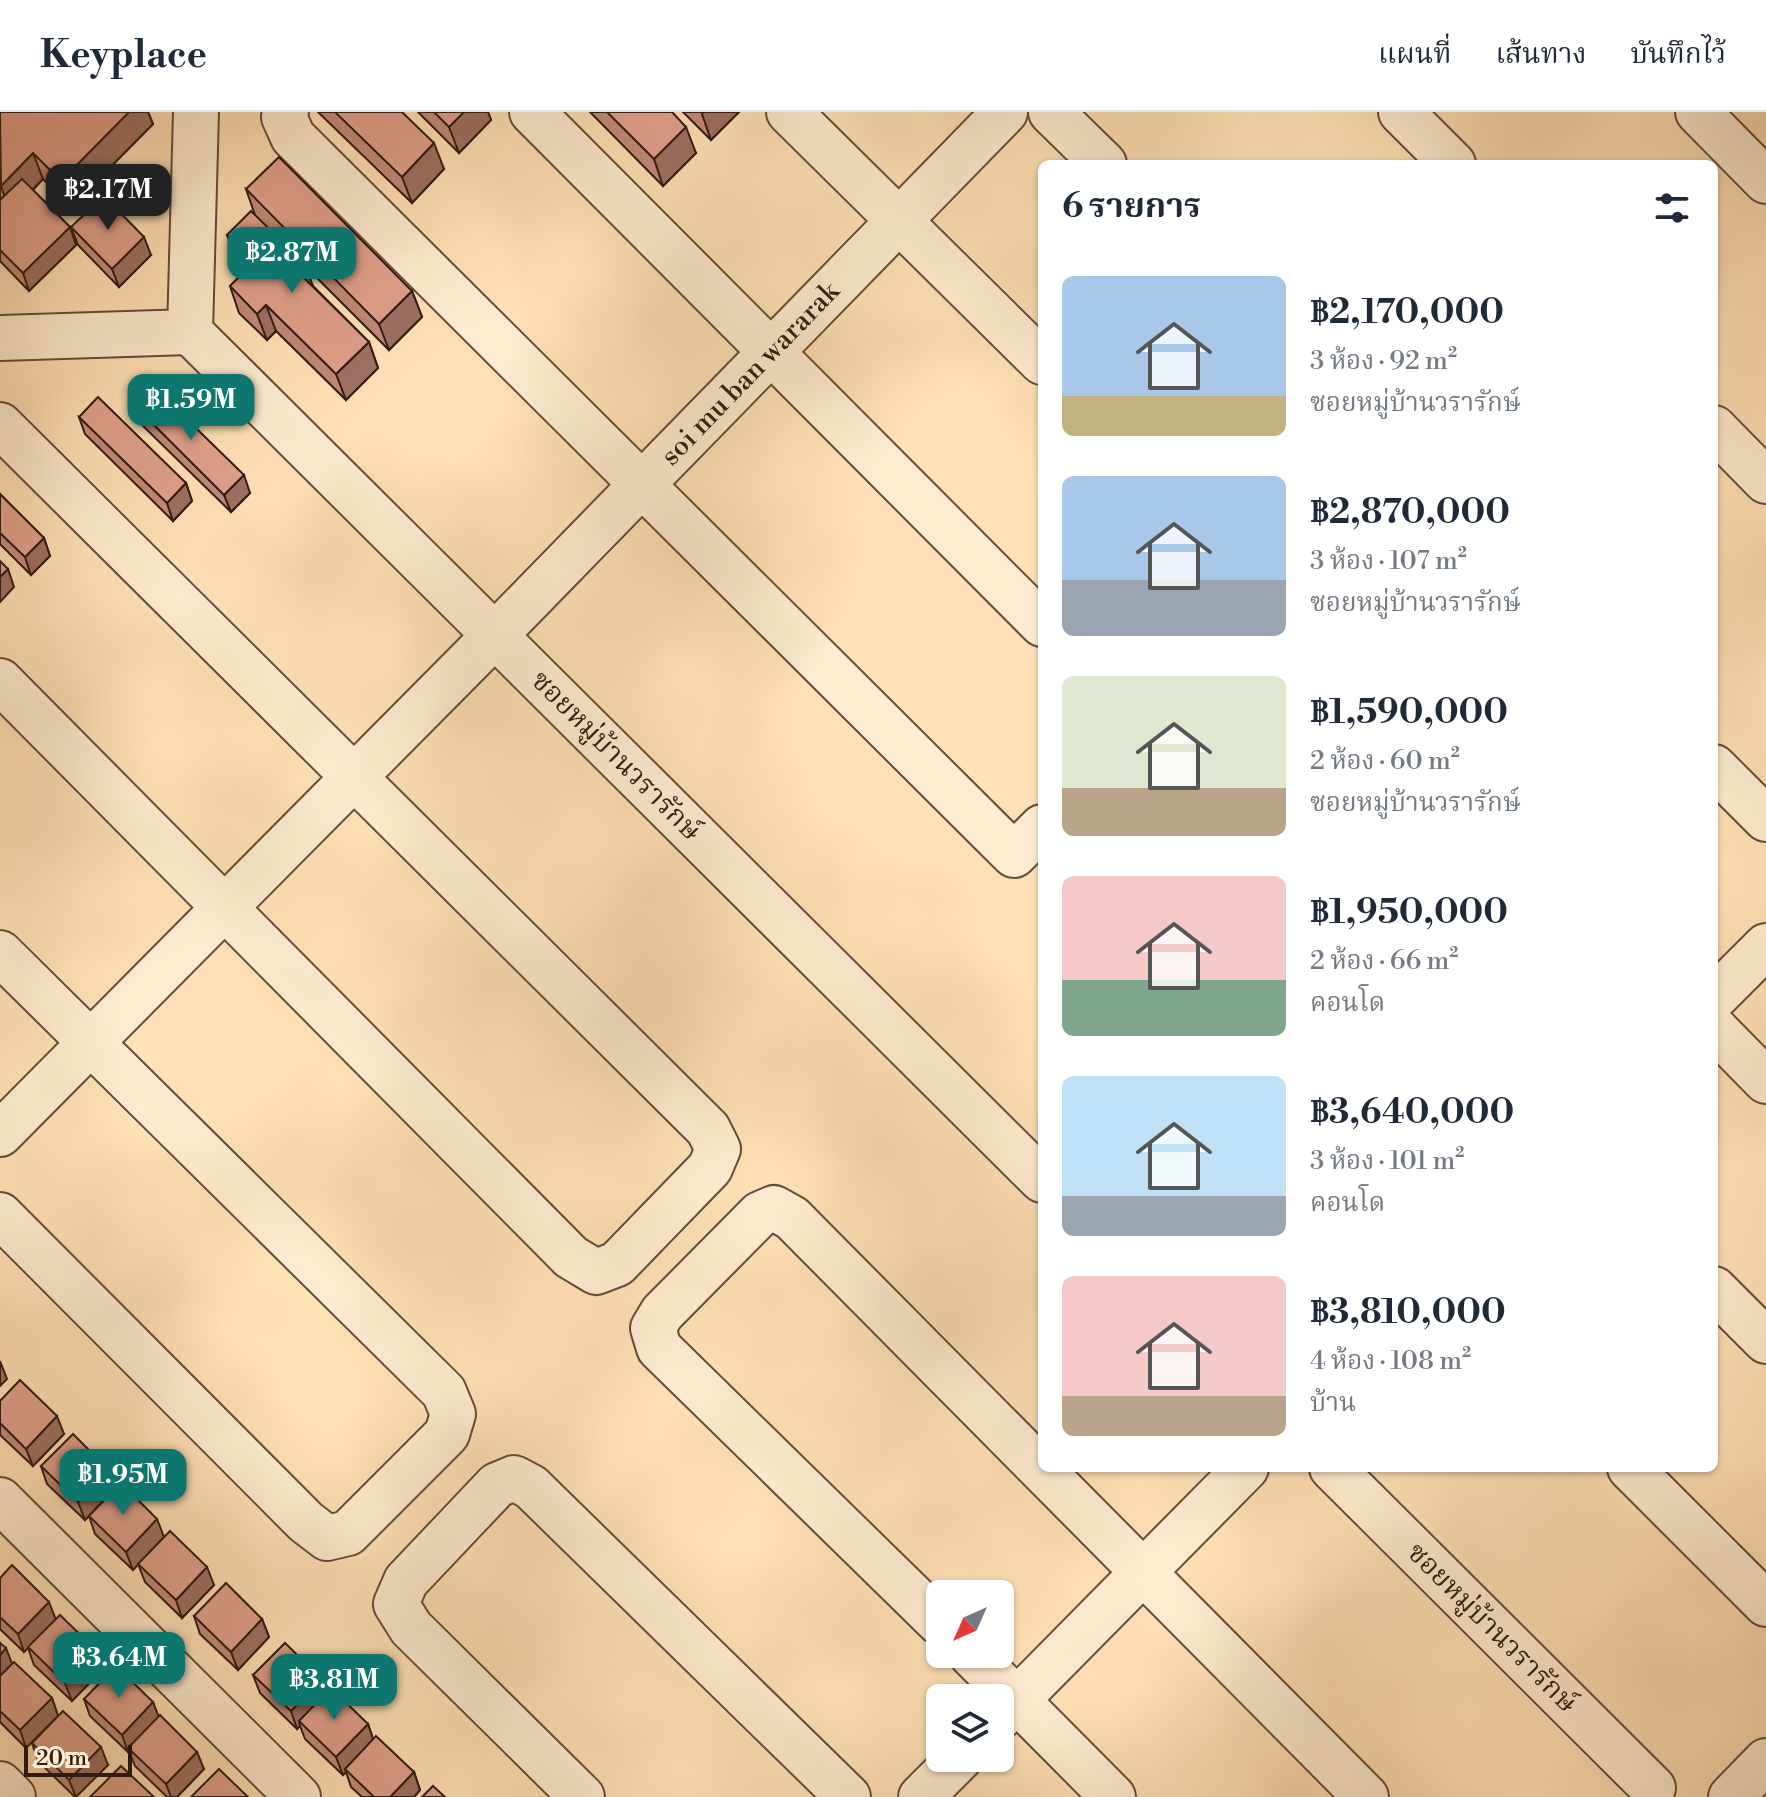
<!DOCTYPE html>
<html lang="th">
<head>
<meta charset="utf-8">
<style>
	body { margin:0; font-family:"Libre Bodoni","Noto Serif Thai",serif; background:#f6f6f7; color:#1f2937; height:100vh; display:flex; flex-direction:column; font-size:30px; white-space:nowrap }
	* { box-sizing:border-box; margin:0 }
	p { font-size:26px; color:#747a83 }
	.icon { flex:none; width:44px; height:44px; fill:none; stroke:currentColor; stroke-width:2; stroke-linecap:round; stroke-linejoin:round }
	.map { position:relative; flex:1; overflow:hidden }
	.details { position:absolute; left:1038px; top:48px; width:680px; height:1312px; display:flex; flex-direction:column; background:#fff; border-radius:12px; box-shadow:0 2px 6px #0004 }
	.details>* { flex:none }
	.needle { width:52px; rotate:225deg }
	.fabs { position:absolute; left:926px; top:1468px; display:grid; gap:16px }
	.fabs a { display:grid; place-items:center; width:88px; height:88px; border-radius:12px; background:#fff; box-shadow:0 2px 6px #0004; font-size:40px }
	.scale { position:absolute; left:24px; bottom:20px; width:108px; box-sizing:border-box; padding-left:8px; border:4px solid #321b11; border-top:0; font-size:22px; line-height:28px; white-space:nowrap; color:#321b11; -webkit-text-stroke:6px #ffecd0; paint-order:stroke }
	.price { position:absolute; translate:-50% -68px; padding:0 18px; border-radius:16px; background:#0f766e; color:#fff; font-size:26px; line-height:52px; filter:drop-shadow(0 2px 4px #0008) }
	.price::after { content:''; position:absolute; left:50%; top:48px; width:24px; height:18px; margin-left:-12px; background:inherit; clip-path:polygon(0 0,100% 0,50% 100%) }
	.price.active { background:#222; color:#fff }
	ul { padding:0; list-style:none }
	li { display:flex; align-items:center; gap:24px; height:200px; padding:0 24px }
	li span { display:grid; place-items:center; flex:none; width:224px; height:160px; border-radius:12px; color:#555 }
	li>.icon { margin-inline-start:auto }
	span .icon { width:96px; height:96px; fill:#fffc; stroke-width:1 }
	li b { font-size:34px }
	h2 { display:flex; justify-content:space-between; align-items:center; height:96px; padding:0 24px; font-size:34px }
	header { display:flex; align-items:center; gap:48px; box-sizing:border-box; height:112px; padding:0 40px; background:#fff; border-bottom:2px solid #e0e1e3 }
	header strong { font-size:38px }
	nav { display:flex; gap:44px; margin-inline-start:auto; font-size:28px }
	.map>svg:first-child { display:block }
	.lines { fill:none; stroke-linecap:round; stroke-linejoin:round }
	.minor-casing { stroke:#654c3a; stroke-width:48 }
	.minor { stroke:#ffecd0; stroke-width:44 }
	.wall { fill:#c18a78; stroke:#321b11; stroke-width:2 }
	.shaded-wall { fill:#9d7061; stroke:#321b11; stroke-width:2 }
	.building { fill:#e0a08b; stroke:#321b11; stroke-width:2 }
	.labels { text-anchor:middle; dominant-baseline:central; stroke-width:7; stroke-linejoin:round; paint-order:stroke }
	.street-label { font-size:28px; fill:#321b11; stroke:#ffecd0 }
</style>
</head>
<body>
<header>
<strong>Keyplace</strong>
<nav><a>แผนที่</a><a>เส้นทาง</a><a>บันทึกไว้</a></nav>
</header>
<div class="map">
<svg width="1766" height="1685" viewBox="0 0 1766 1685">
	<rect width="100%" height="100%" fill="#ffe1b6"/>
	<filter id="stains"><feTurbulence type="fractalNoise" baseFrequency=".0025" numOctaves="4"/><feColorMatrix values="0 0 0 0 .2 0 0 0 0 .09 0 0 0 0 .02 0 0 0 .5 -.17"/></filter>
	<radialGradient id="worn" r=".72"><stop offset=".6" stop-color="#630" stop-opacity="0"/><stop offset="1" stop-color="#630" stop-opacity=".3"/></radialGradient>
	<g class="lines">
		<g class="minor-casing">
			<g id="minor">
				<polyline points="196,0 190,220 1042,1068"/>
				<polyline points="286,0 284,5 293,25 1014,743 1042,715"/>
				<polyline points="532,0 1042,512"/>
				<polyline points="789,0 1042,250"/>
				<polyline points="1051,0 1104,52"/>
				<polyline points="1401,0 1453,52"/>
				<polyline points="1698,0 1766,69"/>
				<polyline points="0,226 190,220"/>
				<polyline points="0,313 708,1017 718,1037 710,1056 617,1152 596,1160 571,1145 0,569"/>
				<polyline points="1714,316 1766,369"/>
				<polyline points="1714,655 1766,707"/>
				<polyline points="0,841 444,1280 453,1302 447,1322 348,1421 327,1426 306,1410 0,1103"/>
				<polyline points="1714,886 1766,834"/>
				<polyline points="1714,916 1766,969"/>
				<polyline points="0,1022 495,523 1005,0"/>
				<polyline points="1714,1177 1766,1229"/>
				<polyline points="1332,1356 1653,1676"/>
				<polyline points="1630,1356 1766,1492"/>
				<polyline points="0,1388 298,1685"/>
				<polyline points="940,1511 659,1236 653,1216 662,1201 760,1102 774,1096 792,1106 1366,1685"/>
				<polyline points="971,1542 1113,1685"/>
				<polyline points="1000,1605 1246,1356"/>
				<polyline points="0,1672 13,1685"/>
				<polyline points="582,1685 411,1516 396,1492 406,1469 497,1373 514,1366 531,1375 848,1685"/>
				<polyline points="921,1685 960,1646"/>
				<polyline points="1731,1685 1766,1649"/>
			</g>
		</g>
		<use href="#minor" class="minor"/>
	</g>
	<g class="wall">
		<polygon points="0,0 148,0 153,12 71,95 43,67 33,78 70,115 76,133 29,179 0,149"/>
		<polygon points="318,0 402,0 444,57 412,91"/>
		<polygon points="418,0 488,0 491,8 459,41"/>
		<polygon points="590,0 672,0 696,41 663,74"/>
		<polygon points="683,0 739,0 711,28"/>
		<polygon points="246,77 412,179 422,205 389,238 305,154 313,174 369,230 378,256 346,288 276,219 267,228 239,201 230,174 246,158 236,149 227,123 255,103"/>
		<polygon points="71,115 151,143 119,175 78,133"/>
		<polygon points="137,296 250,381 231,400 143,314"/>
		<polygon points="79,305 186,371 192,389 173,409 85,322"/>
		<polygon points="0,382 44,426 50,444 31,463 0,432"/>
		<polygon points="0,1289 64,1322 33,1354 0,1323"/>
		<polygon points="41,1354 109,1358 116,1375 164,1425 214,1473 182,1506 145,1470 138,1452 133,1458 95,1422 89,1404 85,1408 47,1372"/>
		<polygon points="0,1466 56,1507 103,1557 72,1589 34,1553 28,1536 24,1540 0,1517"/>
		<polygon points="194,1504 262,1507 269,1525 238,1558 200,1522"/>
		<polygon points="0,1531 12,1552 52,1586 58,1604 26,1636 0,1610"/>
		<polygon points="253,1563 327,1580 368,1612 373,1627 414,1660 420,1678 414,1685 362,1685 351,1675 346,1660 343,1663 305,1627 300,1614 297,1617 260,1581"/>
		<polygon points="84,1587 153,1590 158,1605 204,1657 177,1685 167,1685 135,1654 129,1639 128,1640 90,1604"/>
		<polygon points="32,1631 108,1653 75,1685 38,1649"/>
	</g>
	<g class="shaded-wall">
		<polygon points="129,0 148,0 153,12 71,95 61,69"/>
		<polygon points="464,0 488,0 491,8 459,41 449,15"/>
		<polygon points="703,0 739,0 711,28 702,2"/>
		<polygon points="686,15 696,41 663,74 654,47"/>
		<polygon points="434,31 444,57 412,91 402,65"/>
		<polygon points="33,41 43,67 10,100 1,74"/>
		<polygon points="70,115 76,133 29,179 23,161"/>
		<polygon points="144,125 151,143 119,175 112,157"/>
		<polygon points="305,152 314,178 297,159"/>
		<polygon points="412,179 422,205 389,238 379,212"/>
		<polygon points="266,193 276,219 267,228 257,202"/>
		<polygon points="369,230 378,256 346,288 336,262"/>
		<polygon points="244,363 250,381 231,400 224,383"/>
		<polygon points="186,371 192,389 173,409 167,391"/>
		<polygon points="44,426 50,444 31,463 25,445"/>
		<polygon points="8,457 14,475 0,490 0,465"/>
		<polygon points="0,1249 7,1267 0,1274"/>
		<polygon points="57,1304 64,1322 33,1354 26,1337"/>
		<polygon points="109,1358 116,1375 85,1408 78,1390"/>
		<polygon points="157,1407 164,1425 133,1458 126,1440"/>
		<polygon points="207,1455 214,1473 182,1506 176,1488"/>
		<polygon points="49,1490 56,1508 24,1540 18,1522"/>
		<polygon points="262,1507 269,1525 238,1558 231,1540"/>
		<polygon points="6,1536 13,1554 0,1567 0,1543"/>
		<polygon points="97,1539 103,1557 72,1589 65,1571"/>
		<polygon points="322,1567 329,1585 299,1609 300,1614 297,1617 291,1599"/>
		<polygon points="52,1586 58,1604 26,1636 20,1618"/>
		<polygon points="153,1590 160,1608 128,1636 129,1639 128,1640 122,1623"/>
		<polygon points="368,1612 374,1630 345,1657 346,1660 343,1663 336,1645"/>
		<polygon points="101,1635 108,1653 76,1685 69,1668"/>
		<polygon points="197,1640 204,1657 177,1685 171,1685 166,1672"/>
		<polygon points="414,1660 420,1678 414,1685 390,1685"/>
	</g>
	<g class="building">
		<polygon points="0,0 129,0 61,69 33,41 1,74"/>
		<polygon points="335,0 402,0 434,31 402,65"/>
		<polygon points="434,0 464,0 449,15"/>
		<polygon points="607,0 672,0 686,15 654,47"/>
		<polygon points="279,45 412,179 379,212 246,77"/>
		<polygon points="22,67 70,115 23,161 0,138 0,88"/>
		<polygon points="104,84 144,125 112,157 71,115"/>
		<polygon points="251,99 305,152 297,159 369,230 336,262 266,193 257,202 230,174 254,150 227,123"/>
		<polygon points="156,277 244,363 224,383 137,296"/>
		<polygon points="98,285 186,371 167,391 79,305"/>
		<polygon points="0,382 44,426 25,445 0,421"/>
		<polygon points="0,449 8,457 0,465"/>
		<polygon points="20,1268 57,1304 26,1337 0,1311 0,1289"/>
		<polygon points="73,1322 109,1358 78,1390 41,1354"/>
		<polygon points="121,1371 157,1407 126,1440 89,1404"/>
		<polygon points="170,1419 207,1455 176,1488 138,1452"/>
		<polygon points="12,1453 49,1490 18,1522 0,1505 0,1466"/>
		<polygon points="226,1471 262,1507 231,1540 194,1504"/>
		<polygon points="60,1503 97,1539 65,1571 28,1535"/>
		<polygon points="0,1531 6,1536 0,1543"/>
		<polygon points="285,1531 322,1567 291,1599 253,1563"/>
		<polygon points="14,1550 52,1586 20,1618 0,1599 0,1564"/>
		<polygon points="116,1554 153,1590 122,1623 84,1587"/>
		<polygon points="331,1576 368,1612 336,1645 299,1609"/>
		<polygon points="63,1599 101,1635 69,1668 32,1631"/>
		<polygon points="160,1603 197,1640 166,1672 128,1636"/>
		<polygon points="376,1624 414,1660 390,1685 374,1685 345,1657"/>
		<polygon points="121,1654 154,1685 90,1685"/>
		<polygon points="219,1657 248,1685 191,1685"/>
		<polygon points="433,1674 445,1685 422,1685"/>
	</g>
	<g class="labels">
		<g class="street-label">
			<text transform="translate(750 262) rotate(-46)">soi mu ban wararak</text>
			<text transform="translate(616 644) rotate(45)">ซอยหมู่บ้านวรารักษ์</text>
			<text transform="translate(1492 1516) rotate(45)">ซอยหมู่บ้านวรารักษ์</text>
		</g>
	</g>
	<rect width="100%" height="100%" filter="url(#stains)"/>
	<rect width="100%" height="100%" fill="url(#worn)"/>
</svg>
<div class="fabs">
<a><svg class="needle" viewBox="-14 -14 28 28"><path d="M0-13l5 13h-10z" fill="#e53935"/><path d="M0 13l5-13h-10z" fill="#747a83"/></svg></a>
<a><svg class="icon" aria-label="layers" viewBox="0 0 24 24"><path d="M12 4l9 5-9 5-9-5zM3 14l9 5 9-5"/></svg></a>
</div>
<div class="scale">20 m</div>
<b class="price active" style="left:108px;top:120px">฿2.17M</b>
<b class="price" style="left:292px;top:183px">฿2.87M</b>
<b class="price" style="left:191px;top:330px">฿1.59M</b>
<b class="price" style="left:123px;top:1405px">฿1.95M</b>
<b class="price" style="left:119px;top:1588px">฿3.64M</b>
<b class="price" style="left:334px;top:1610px">฿3.81M</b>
<section class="details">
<h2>6 รายการ<svg class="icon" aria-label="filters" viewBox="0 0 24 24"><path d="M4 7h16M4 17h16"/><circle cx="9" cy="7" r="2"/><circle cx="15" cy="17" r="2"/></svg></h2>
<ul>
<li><span style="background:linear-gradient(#a9c7e8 75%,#c2b280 0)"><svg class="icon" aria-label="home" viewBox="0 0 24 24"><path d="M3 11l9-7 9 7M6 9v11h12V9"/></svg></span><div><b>฿2,170,000</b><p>3 ห้อง · 92 m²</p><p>ซอยหมู่บ้านวรารักษ์</p></div></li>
<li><span style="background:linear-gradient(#a9c7e8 65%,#9aa5b1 0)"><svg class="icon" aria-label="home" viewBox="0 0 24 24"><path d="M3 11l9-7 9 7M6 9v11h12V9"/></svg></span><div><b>฿2,870,000</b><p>3 ห้อง · 107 m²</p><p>ซอยหมู่บ้านวรารักษ์</p></div></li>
<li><span style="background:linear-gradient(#dfe7d0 70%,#b9a48a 0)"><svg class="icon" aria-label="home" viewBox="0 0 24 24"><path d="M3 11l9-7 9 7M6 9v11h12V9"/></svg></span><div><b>฿1,590,000</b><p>2 ห้อง · 60 m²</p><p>ซอยหมู่บ้านวรารักษ์</p></div></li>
<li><span style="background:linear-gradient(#f6c9c9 65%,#7fa58c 0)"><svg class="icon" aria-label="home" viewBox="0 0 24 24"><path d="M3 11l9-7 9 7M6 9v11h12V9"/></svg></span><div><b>฿1,950,000</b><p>2 ห้อง · 66 m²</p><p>คอนโด</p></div></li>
<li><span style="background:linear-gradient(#bfe0f5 75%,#9aa5b1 0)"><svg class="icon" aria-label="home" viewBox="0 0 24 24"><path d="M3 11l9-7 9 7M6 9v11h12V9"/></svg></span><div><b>฿3,640,000</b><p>3 ห้อง · 101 m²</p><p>คอนโด</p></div></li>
<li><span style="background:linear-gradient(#f6c9c9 75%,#b9a48a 0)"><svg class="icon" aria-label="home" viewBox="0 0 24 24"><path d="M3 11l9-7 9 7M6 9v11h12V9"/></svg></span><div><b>฿3,810,000</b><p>4 ห้อง · 108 m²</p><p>บ้าน</p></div></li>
</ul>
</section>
</div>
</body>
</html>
